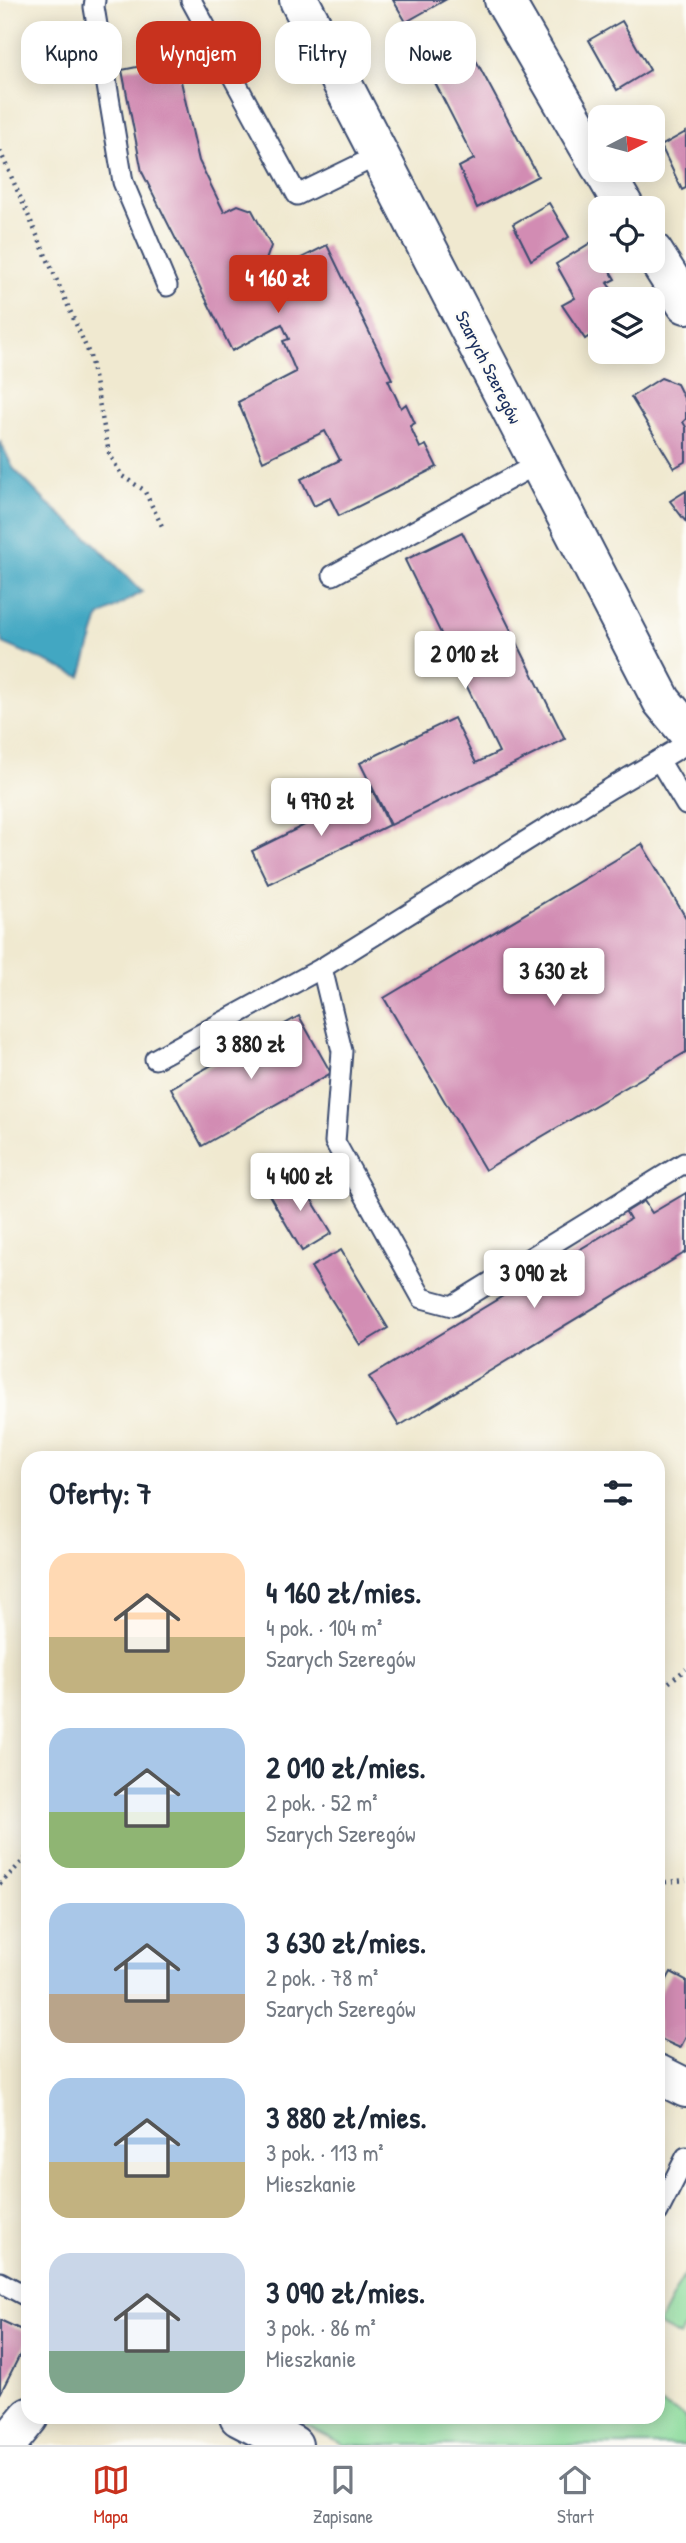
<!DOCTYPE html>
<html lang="pl">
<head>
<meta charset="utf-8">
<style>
	body { margin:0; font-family:"Patrick Hand",sans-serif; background:#f2f2f3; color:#1f2937; height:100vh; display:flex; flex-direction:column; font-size:26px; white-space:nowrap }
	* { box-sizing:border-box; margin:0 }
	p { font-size:23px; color:#747a83 }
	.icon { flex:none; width:38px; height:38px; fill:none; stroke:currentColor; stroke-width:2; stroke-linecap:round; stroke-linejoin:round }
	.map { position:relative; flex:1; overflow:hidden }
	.details { position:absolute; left:21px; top:1451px; width:644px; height:973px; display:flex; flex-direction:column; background:#fff; border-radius:21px; box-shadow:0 4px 18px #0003 }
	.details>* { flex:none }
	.guide { position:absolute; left:21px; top:21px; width:644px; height:63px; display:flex; gap:14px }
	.needle { width:46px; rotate:84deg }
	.controls { position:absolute; left:588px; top:105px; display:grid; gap:14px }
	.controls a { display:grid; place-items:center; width:77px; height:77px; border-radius:14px; background:#fff; box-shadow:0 4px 18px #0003; font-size:35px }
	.price { position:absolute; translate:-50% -60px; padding:0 16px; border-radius:7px; background:#fff; color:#222; font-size:23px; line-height:46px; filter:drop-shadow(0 2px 4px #0008) }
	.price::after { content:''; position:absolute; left:50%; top:42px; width:21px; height:16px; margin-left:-10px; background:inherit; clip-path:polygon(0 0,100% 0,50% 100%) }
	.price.active { background:#c8321e; color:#fff }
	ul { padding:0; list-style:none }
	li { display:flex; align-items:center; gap:21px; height:175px; padding:0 28px }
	li span { display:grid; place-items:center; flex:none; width:196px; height:140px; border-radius:21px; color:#555 }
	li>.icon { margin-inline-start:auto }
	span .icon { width:84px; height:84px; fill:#fffc; stroke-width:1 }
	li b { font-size:30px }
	h2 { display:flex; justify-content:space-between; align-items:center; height:84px; padding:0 28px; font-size:30px }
	.chip { padding:0 24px; border-radius:21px; background:#fff; box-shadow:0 4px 18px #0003; font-size:24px; line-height:63px }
	.chip.active { background:#c8321e; color:#fff }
	.menu { display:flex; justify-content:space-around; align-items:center; height:98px; border-top:2px solid #e0e1e3; background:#fff; font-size:19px; color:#747a83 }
	.menu a { display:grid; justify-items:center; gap:4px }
	.menu .active { color:#c8321e }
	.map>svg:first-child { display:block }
	.green { fill:#89da9a; stroke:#52847c; stroke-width:2 }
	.water { fill:#42a7c2; stroke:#2e6b90; stroke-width:2 }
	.building { fill:#d28cb3 }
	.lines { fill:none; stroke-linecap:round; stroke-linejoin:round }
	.service-casing { stroke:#3b4b6f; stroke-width:23 }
	.minor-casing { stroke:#3b4b6f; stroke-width:42 }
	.path { stroke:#3b4b6f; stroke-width:4.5; stroke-dasharray:2 5; stroke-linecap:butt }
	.service { stroke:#fff; stroke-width:19 }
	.minor { stroke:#fff; stroke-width:38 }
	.labels { text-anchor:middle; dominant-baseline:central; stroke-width:5; stroke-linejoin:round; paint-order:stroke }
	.street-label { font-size:19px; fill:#1b2f5e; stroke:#fdfcf7 }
</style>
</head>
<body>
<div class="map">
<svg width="686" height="2445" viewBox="0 0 686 2445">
	<rect width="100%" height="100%" fill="#fdfcf7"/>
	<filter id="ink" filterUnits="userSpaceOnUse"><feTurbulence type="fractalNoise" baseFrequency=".0143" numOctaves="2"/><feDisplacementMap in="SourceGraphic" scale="14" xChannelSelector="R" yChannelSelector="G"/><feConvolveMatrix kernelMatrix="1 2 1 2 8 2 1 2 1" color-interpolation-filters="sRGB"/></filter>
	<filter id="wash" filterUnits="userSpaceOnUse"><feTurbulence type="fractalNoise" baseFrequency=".00686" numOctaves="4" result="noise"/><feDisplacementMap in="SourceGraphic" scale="28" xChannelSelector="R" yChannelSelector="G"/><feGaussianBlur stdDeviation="1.57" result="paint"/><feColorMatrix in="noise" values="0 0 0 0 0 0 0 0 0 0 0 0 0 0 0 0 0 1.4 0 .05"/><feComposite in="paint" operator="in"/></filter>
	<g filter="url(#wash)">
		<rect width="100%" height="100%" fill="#f0e9d0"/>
		<g class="green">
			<polygon points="686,2271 686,2325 680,2337 658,2325"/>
			<polygon points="658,2402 686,2417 686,2445 345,2445 290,2417 658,2417"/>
		</g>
		<polygon class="water" points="0,441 13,468 45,501 95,544 142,592 99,617 81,677 3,643 0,630"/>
		<g id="blocks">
			<g class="building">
				<polygon points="393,0 445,0 406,22"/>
				<polygon points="622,21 650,70 617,90 589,40"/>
				<polygon points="472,53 538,176 477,208 459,167 474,159 430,73"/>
				<polygon points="176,59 199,161 224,212 238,205 252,210 271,246 266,260 252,267 260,279 327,245 392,379 388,380 401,408 406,404 415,423 410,426 420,448 426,445 437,467 339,516 330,498 314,506 301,479 340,460 325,431 263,461 238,402 296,372 283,341 289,339 282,324 232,351 142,172 122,70"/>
				<polygon points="686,132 686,188 682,190 661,146"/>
				<polygon points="549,203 569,237 531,260 513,224"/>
				<polygon points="592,242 600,256 600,261 604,261 615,279 607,283 619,299 600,299 600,329 585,339 562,305 575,298 556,264"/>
				<polygon points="661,378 677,384 686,402 686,419 683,422 686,427 686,461 674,468 631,397"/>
				<polygon points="686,491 686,522 670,501"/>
				<polygon points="462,532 565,739 391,825 360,763 454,718 476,763 499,752 405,560"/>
				<polygon points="373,791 389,825 268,884 252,851"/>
				<polygon points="642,844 686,918 686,1052 485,1170 384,998"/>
				<polygon points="299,1016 331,1073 202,1146 171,1088"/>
				<polygon points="297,1176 332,1233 302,1251 268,1193"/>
				<polygon points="686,1193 686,1252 399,1426 369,1377 630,1219 626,1212 644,1201 652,1213"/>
				<polygon points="341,1250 388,1328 360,1345 311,1267"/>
				<polygon points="671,1972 686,1980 686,2037 680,2048 658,2038 658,1996"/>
				<polygon points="0,2320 28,2333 28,2339 0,2394"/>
			</g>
		</g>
	</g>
	<g filter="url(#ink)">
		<use href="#blocks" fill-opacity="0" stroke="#3b4b6f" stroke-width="2"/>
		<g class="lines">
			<g class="service-casing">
				<g id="service">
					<polyline points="95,0 94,7 123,182 167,286"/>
					<polyline points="191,0 297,195 379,155"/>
					<polyline points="333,575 539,463"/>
					<polyline points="686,744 659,760 686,805"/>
					<polyline points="322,968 342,1051 335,1142 422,1298 452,1306 684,1163 686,1165"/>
					<polyline points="155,1059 322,968 611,788 659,760"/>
					<polyline points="658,2212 686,2157"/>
					<polyline points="0,2282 28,2297"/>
				</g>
			</g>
			<g class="minor-casing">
				<g id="minor">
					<polyline points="299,0 662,701 686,730"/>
					<polyline points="504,0 600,166"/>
					<polyline points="603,170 625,208"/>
					<polyline points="653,252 686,304"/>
					<polyline points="658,2074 686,2088"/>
					<polyline points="239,2417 293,2445"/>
					<polyline points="6,2445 29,2417"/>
				</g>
			</g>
			<g class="path">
				<polyline points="0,151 90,356 109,453 122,476 144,490 162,526"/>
				<polyline points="658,1691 686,1669"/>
				<polyline points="658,1883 686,1880"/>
				<polyline points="0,1884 28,1856"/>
			</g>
			<use href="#service" class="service"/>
			<use href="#minor" class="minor"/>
		</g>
	</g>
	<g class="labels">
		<g class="street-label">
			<text transform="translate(489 367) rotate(63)">Szarych Szeregów</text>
		</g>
	</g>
</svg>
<div class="controls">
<a><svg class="needle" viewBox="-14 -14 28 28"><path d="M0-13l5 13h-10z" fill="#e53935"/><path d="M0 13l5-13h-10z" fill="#747a83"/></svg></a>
<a><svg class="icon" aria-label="locate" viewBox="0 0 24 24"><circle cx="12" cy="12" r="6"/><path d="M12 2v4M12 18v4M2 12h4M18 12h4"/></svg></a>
<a><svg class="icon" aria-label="layers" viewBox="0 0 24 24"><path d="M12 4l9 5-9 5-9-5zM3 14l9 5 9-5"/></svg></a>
</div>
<b class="price active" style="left:278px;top:315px">4 160 zł</b>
<b class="price" style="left:465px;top:691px">2 010 zł</b>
<b class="price" style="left:321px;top:838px">4 970 zł</b>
<b class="price" style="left:554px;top:1008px">3 630 zł</b>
<b class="price" style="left:251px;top:1081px">3 880 zł</b>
<b class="price" style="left:300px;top:1213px">4 400 zł</b>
<b class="price" style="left:534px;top:1310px">3 090 zł</b>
<div class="guide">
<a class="chip">Kupno</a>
<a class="chip active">Wynajem</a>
<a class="chip">Filtry</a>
<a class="chip">Nowe</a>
</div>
<section class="details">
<h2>Oferty: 7<svg class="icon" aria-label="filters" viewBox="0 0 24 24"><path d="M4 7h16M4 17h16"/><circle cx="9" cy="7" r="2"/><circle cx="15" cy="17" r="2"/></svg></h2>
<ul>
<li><span style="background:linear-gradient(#ffd9b3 60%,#c2b280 0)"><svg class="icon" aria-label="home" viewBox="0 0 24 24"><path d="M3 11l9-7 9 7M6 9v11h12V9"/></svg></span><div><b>4 160 zł/mies.</b><p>4 pok. · 104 m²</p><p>Szarych Szeregów</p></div></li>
<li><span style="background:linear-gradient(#a9c7e8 60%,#8fb573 0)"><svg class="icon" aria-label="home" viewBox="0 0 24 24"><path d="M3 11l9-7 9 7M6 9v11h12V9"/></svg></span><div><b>2 010 zł/mies.</b><p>2 pok. · 52 m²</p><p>Szarych Szeregów</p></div></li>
<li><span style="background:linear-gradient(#a9c7e8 65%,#b9a48a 0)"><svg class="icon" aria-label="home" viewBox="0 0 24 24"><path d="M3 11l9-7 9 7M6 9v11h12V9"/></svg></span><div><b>3 630 zł/mies.</b><p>2 pok. · 78 m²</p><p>Szarych Szeregów</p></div></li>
<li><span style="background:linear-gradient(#a9c7e8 60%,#c2b280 0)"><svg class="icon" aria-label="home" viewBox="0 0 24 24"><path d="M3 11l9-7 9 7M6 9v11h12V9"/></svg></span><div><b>3 880 zł/mies.</b><p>3 pok. · 113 m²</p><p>Mieszkanie</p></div></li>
<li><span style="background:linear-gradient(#c9d6e8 70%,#7fa58c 0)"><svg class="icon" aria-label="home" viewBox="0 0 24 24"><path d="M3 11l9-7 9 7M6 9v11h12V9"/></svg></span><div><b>3 090 zł/mies.</b><p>3 pok. · 86 m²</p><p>Mieszkanie</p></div></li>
</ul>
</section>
</div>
<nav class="menu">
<a class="active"><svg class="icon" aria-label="map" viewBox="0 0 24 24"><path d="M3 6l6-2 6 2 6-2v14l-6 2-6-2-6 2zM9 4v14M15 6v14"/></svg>Mapa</a>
<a><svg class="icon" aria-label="saved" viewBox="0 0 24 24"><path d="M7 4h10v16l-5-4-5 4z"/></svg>Zapisane</a>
<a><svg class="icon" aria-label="home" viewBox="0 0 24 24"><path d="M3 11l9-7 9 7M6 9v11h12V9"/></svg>Start</a>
</nav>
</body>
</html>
